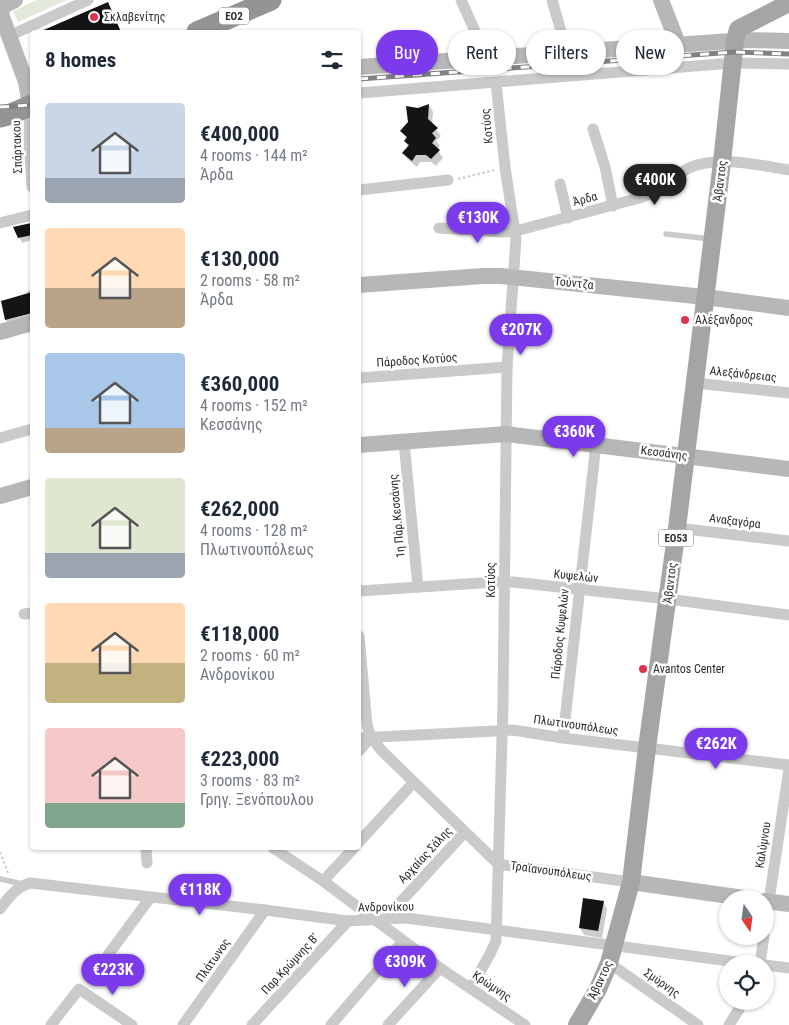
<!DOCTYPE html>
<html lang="en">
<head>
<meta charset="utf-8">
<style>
	body { margin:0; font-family:"Roboto Condensed",sans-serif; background:#f2f2f3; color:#1f2937; height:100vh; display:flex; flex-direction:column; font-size:19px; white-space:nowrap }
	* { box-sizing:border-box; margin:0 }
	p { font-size:16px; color:#747a83 }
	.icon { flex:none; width:28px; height:28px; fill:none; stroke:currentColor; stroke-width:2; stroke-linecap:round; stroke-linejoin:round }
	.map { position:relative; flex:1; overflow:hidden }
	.sheet { position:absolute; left:30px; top:30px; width:331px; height:820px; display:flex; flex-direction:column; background:#fff; border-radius:5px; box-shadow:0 1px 4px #0004 }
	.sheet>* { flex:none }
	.guide { position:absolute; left:376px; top:30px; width:338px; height:45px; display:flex; gap:10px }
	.needle { width:32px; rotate:167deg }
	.fabs { position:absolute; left:719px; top:890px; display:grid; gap:10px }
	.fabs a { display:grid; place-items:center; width:55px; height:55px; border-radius:50%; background:#fff; box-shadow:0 1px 4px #0004; font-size:25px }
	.price { position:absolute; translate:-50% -42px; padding:0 11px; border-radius:18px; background:#7c3aed; color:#fff; font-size:16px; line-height:32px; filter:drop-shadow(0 1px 2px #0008) }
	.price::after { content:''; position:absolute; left:50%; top:30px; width:15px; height:11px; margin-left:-8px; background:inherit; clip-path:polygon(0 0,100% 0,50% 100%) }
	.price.active { background:#222; color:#fff }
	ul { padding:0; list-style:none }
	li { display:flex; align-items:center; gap:15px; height:125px; padding:0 15px }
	li span { display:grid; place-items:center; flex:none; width:140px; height:100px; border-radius:5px; color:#555 }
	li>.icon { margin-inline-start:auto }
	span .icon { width:60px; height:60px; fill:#fffc; stroke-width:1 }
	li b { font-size:21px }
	h2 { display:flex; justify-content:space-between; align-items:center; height:60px; padding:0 15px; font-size:21px }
	.chip { padding:0 18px; border-radius:22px; background:#fff; box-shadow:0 1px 4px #0004; font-size:18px; line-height:45px }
	.chip.active { background:#7c3aed; color:#fff }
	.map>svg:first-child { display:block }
	.green { fill:#e4eadb }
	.shadow { fill:#0003 }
	.building { fill:#141414 }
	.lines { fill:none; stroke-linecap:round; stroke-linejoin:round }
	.path { stroke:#cacaca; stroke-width:2; stroke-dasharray:2.5 2.5; stroke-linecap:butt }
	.lane { stroke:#cacaca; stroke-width:5.5 }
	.street { stroke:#cacaca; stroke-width:11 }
	.secondary { stroke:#b7b7b7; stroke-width:16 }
	.primary { stroke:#a5a5a5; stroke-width:18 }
	.highway { stroke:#949494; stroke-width:21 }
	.rail-casing { stroke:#828282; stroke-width:5 }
	.rail { stroke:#fff; stroke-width:3; stroke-dasharray:9; stroke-linecap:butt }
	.poi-dot { fill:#e0334b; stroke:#fff; stroke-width:2 }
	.labels { text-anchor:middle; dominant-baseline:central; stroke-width:5; stroke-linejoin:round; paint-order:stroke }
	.shield { fill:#fff; stroke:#6c6c6c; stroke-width:1 }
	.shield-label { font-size:11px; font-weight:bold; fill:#2d2d2d }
	.poi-label { font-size:12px; fill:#2d2d2d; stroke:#fff; text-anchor:start }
	.street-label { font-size:12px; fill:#2d2d2d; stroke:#fff }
</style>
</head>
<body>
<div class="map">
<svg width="789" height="1025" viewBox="0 0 789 1025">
	<rect width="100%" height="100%" fill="#fff"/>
	<polygon class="green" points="37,0 67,0 18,22 13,11"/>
	<g class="shadow">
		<polygon points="107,3 121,32 42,32"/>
		<polygon points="429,105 433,112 432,124 441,136 436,141 440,146 437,149 443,158 436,166 431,162 420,162 417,167 408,160 403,153 408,147 405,141 407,139 402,131 418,109"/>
		<polygon points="31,224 32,228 32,240 22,243 15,228"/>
		<polygon points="32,290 32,319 9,326 6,320 3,302 27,295 27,291"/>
		<polygon points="603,902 607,909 602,938 584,935 580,928"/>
	</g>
	<g class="building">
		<polygon points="108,2 121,32 39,32"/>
		<polygon points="429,104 428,119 438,128 432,133 436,138 432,143 440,150 431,159 426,155 416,155 412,161 402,153 409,145 404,141 407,137 400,131 408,122 406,106 418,108"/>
		<polygon points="31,223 32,235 18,238 13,227"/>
		<polygon points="32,292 32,313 5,320 1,301"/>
		<polygon points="583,898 604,901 598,931 579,928"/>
	</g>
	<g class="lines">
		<g class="path">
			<polyline points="458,179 495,170"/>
			<polyline points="0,852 8,873"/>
		</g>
		<g class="lane">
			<polyline points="666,234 711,239"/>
			<polyline points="0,879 23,884"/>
		</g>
		<g class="street">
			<polyline points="461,0 487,58"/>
			<polyline points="552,0 567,52"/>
			<polyline points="9,36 88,0"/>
			<polyline points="359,93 733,63 789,64"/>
			<polyline points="30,106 29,139 32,187"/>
			<polyline points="593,129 605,167 613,206"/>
			<polyline points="560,184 568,218"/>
			<polyline points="359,190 448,180"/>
			<polyline points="0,223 32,215"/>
			<path d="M439,228L503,232L516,231L643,197C660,189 673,176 689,168C719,155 758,165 789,170"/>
			<polyline points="359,378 507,367"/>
			<polyline points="695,383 789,393"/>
			<polyline points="0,438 32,429"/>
			<polyline points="404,442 418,587"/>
			<polyline points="677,528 789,541"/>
			<polyline points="359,591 496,582 513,582 668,599 789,615"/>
			<polyline points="24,614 32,613"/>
			<polyline points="359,636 367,725 371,737 382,751 495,861 504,865 631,882"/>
			<polyline points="359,738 513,730 563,738 789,765"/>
			<polyline points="563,738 596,444"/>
			<polyline points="359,751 371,737"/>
			<polyline points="359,842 414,782"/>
			<polyline points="146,848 147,863"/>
			<polyline points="273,848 323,881 440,968 525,1025"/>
			<polyline points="323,881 354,848"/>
			<path d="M0,909C9,897 15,888 30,883L265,910L348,921L406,918L752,964"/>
			<polyline points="385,919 465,832"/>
			<polyline points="765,927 789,769"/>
			<polyline points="108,955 150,898"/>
			<polyline points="609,963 698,1025"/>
			<polyline points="760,964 764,936"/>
			<polyline points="765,965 789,968"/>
			<polyline points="471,988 490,954 496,941 503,704 507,367 516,239 505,167 496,83"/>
			<polyline points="51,1025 79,989 132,1025"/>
			<polyline points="183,1025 265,910"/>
			<polyline points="252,1025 348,921"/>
			<polyline points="331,1025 403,941"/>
			<polyline points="388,1025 440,968"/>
			<polyline points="729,1025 744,1001"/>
		</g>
		<g class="secondary">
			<polyline points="15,0 3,6 1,14 26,82 30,106"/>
			<polyline points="661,0 678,44"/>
			<polyline points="359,67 746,40 789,41"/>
			<polyline points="359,285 483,276 501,276 705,297 789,308"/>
			<polyline points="0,332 32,323"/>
			<polyline points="359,445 506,434 789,469"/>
			<polyline points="0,496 32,487"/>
			<polyline points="631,882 751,899"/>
			<polyline points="765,901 789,904"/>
		</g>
		<polyline class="primary" points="577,1025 598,989 609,963 631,882 647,748 677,528 722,162 735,41 738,29 789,3"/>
		<g class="highway">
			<polyline points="197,32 271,0"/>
			<polyline points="0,117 11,114 32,105"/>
		</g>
		<g class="rail-casing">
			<g id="rail">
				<polyline points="359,79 734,52 789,54"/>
				<polyline points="0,107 32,105"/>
			</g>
		</g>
		<use href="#rail" class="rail"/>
	</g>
	<g class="poi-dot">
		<circle cx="94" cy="17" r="5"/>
		<circle cx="685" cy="320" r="5"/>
		<circle cx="643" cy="669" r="5"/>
	</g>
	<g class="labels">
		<g class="shield">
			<rect x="219" y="7.5" width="30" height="17" rx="4"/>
			<rect x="658.5" y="529.5" width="35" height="17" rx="4"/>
		</g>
		<g class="shield-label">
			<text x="234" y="16">ΕΟ2</text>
			<text x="676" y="538">ΕΟ53</text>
		</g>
		<g class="poi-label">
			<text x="104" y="17">Σκλαβενίτης</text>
			<text x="695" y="320">Αλέξανδρος</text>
			<text x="653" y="669">Avantos Center</text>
		</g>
		<g class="street-label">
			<text transform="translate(487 126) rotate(-96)">Κοτύος</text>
			<text transform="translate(17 147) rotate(-92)">Σπάρτακου</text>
			<text transform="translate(720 181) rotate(-83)">Άβαντος</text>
			<text transform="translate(585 199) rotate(-15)">Άρδα</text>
			<text transform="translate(574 283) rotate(6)">Τούντζα</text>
			<text transform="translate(417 360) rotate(-4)">Πάροδος Κοτύος</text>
			<text transform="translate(743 374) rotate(6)">Αλεξάνδρειας</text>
			<text transform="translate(664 453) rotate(7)">Κεσσάνης</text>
			<text transform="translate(397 516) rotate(-95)">1η Πάρ.Κεσσάνης</text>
			<text transform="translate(735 521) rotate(7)">Αναξαγόρα</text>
			<text transform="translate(576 576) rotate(6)">Κυψελών</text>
			<text transform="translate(491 580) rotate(-90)">Κοτύος</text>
			<text transform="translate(670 583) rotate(-83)">Άβαντος</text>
			<text transform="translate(560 634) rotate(-84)">Πάροδος Κυψελών</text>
			<text transform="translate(576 725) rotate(8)">Πλωτινουπόλεως</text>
			<text transform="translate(763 845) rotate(-81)">Καλύμνου</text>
			<text transform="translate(425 855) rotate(-47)">Αρχαίας Σάλης</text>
			<text transform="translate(551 871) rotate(8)">Τραϊανουπόλεως</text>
			<text transform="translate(386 907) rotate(-1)">Ανδρονίκου</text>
			<text transform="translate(213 960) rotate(-55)">Πλάτωνος</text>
			<text transform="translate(290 964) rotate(-47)">Παρ.Κρώμνης Β'</text>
			<text transform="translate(600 980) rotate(-65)">Άβαντος</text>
			<text transform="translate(662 983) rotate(35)">Σμύρνης</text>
			<text transform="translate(492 986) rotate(34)">Κρώμνης</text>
		</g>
	</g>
</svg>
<div class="fabs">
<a><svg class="needle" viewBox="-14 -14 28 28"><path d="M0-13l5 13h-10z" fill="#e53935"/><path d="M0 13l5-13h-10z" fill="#747a83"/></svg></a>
<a><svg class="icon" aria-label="locate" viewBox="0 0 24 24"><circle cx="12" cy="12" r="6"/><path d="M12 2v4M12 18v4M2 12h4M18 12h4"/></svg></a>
</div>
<b class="price active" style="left:655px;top:206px">€400K</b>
<b class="price" style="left:478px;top:244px">€130K</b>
<b class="price" style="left:521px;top:356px">€207K</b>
<b class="price" style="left:574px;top:458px">€360K</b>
<b class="price" style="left:716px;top:770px">€262K</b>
<b class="price" style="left:200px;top:916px">€118K</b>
<b class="price" style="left:405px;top:988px">€309K</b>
<b class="price" style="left:113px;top:996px">€223K</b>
<div class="guide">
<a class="chip active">Buy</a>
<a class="chip">Rent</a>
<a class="chip">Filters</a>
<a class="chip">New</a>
</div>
<section class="sheet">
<h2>8 homes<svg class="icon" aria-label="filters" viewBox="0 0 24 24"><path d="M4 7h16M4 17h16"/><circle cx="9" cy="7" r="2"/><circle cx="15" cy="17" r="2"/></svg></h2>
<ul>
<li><span style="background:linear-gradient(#c9d6e8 75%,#9aa5b1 0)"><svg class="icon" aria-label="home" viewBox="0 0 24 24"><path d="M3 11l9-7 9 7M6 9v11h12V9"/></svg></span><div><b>€400,000</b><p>4 rooms · 144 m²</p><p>Άρδα</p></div></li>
<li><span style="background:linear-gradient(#ffd9b3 60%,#b9a48a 0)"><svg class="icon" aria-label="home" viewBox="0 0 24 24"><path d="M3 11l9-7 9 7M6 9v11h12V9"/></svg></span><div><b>€130,000</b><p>2 rooms · 58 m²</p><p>Άρδα</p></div></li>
<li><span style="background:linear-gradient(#a9c7e8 75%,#b9a48a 0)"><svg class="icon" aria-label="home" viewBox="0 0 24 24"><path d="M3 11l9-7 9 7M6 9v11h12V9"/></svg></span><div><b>€360,000</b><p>4 rooms · 152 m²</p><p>Κεσσάνης</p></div></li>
<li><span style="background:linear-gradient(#dfe7d0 75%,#9aa5b1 0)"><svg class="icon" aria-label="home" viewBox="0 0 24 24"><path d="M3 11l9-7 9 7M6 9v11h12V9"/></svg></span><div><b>€262,000</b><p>4 rooms · 128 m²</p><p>Πλωτινουπόλεως</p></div></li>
<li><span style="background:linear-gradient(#ffd9b3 60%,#c2b280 0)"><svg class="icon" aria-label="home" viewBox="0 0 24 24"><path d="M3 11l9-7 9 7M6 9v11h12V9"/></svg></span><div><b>€118,000</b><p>2 rooms · 60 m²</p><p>Ανδρονίκου</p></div></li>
<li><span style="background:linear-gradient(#f6c9c9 75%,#7fa58c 0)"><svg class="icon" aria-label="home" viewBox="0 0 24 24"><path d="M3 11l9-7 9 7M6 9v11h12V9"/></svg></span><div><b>€223,000</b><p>3 rooms · 83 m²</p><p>Γρηγ. Ξενόπουλου</p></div></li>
</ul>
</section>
</div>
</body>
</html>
